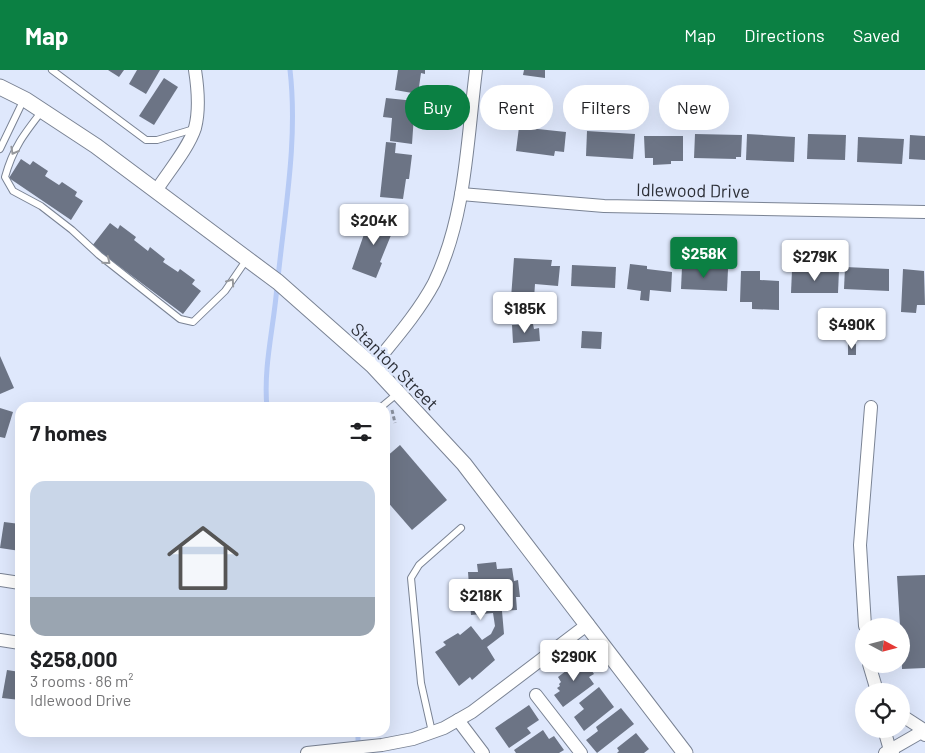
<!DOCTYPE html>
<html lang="en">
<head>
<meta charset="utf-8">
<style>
	body { margin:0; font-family:Barlow,sans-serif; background:#f2f2f2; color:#202124; height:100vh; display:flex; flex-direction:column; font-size:19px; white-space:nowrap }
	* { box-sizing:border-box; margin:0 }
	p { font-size:16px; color:#757577 }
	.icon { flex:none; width:28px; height:28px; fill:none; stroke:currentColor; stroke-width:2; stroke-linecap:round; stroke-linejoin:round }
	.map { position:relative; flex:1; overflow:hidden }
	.side { position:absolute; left:15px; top:332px; width:375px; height:335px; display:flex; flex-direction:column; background:#fff; border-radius:15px; box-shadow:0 5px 20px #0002 }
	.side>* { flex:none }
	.banner { position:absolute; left:405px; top:15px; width:445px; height:45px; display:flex; gap:10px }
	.needle { width:32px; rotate:97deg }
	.fabs { position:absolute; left:855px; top:548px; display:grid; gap:10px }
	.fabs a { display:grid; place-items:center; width:55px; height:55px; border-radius:50%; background:#fff; box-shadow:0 5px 20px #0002; font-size:25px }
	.price { position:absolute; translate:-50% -42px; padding:0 11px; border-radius:5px; background:#fff; color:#222; font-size:16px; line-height:32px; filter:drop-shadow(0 1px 2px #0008) }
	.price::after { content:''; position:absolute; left:50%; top:30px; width:15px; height:11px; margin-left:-8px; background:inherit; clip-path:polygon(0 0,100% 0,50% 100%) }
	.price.selected { background:#0b8043; color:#fff }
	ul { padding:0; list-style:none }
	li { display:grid; align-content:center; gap:10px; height:265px; padding:0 15px }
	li+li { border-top:1px solid #e0e0e0 }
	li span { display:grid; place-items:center; height:155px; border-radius:15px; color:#555 }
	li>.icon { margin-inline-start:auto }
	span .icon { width:90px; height:90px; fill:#fffc; stroke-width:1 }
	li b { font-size:21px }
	h2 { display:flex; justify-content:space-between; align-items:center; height:60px; padding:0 15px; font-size:21px }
	.pill { padding:0 18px; border-radius:22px; background:#fff; box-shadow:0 5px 20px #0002; font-size:18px; line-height:45px }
	.pill.selected { background:#0b8043; color:#fff }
	header { display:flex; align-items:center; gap:30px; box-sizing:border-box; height:70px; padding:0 25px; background:#0b8043; color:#fff }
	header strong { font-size:24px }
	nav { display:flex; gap:28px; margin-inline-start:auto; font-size:18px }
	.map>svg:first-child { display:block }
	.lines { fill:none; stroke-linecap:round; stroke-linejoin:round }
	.stream { stroke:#b6caf5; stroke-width:5 }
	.building { fill:#6c7485 }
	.service-casing { stroke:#7a8394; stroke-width:8 }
	.minor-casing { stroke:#7a8394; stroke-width:14 }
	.tertiary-casing { stroke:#7a8394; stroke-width:17 }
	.path { stroke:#8a919f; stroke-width:3; stroke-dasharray:4 2.5; stroke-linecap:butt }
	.service { stroke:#fff; stroke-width:6 }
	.minor { stroke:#fff; stroke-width:12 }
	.tertiary { stroke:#fff; stroke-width:15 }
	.oneway { stroke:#96989c }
	.labels { text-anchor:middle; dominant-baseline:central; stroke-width:5; stroke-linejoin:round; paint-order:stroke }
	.street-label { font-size:18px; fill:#2d3038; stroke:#dfe8fc }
</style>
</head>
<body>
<header>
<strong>Map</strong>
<nav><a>Map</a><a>Directions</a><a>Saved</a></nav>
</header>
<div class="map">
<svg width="925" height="683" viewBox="0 0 925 683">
	<rect width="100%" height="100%" fill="#dfe8fc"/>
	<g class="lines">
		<g class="stream">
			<path d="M278,208C285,139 298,69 290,0"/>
			<path d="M267,338C263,296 274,257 277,216"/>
			<polyline points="358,662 358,678"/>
		</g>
	</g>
	<g class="building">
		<polygon points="108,0 124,0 119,7"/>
		<polygon points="137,0 160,0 146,24 129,14"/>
		<polygon points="398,0 425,0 425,4 421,3 418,24 395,20"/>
		<polygon points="524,0 545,0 545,8 523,5"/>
		<polygon points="164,8 178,17 154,55 139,46"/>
		<polygon points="386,28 415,31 412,74 390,71 392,48 383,47"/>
		<polygon points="519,57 566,62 564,82 555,81 554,86 516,81"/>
		<polygon points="587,61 635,64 633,89 586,86"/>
		<polygon points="695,64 742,65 741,87 736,87 736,89 694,88"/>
		<polygon points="747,64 795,67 794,92 746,90"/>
		<polygon points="808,64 846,65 845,90 807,89"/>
		<polygon points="910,65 925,66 925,90 909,89"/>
		<polygon points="644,66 683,66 683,91 671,91 671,94 653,95 653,88 645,88"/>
		<polygon points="858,67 904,69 902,94 857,92"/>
		<polygon points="386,72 396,73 395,83 412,85 409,109 406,109 403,129 380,127"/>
		<polygon points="21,89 30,95 33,91 48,101 45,106 59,115 62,112 77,122 75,126 83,131 71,150 9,108"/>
		<polygon points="371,144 396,153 380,192 382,193 376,208 352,199"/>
		<polygon points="110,153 118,159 120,155 136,167 134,170 148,181 150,177 165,189 163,192 178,202 180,199 195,210 192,214 201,221 183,244 92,176"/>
		<polygon points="514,188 552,190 551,196 560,196 558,216 535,214 534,229 511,228"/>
		<polygon points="630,194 647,196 647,199 672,202 671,222 650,220 649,231 640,230 641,221 627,219"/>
		<polygon points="572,195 616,197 615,218 571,216"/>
		<polygon points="682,197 728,199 727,221 681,219"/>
		<polygon points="845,197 889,199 889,221 844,219"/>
		<polygon points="903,199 924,201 925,235 917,235 916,243 901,242"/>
		<polygon points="792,200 839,200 838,223 791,223"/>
		<polygon points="741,201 760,201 760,210 779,211 779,240 752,239 752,232 740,232"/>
		<polygon points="533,254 534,259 539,258 540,271 513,273 512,255"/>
		<polygon points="582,261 602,262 601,279 581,278"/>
		<rect x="848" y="274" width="8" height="11"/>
		<polygon points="0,286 14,318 0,324"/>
		<polygon points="0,338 13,342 5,368 0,367"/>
		<polygon points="400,375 447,430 412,460 385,429 385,388"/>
		<polygon points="4,452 20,454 20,481 0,478"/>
		<polygon points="496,492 497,499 512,498 514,511 518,510 520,527 516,527 517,540 502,541 504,564 487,577 495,590 472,610 470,607 459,616 435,582 446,575 443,572 458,563 460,565 471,556 482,570 491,564 495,556 493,543 471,545 470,532 466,532 465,516 469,516 468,502 478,502 477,494"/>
		<polygon points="925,505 925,598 902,599 901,556 900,556 897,506"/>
		<polygon points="583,588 594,604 589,607 594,614 563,637 554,625 560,621 557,618 560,616 559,614 561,612 558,607"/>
		<polygon points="7,600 20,602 20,630 2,628"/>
		<polygon points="599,617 614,637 584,661 574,647 584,639 579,633"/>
		<polygon points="529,635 539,650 527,658 531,663 509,678 495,658"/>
		<polygon points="621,638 634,654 597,683 586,670 598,661 596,657"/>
		<polygon points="543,660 549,669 554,666 564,680 559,683 516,683 514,680"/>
		<polygon points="636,663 649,679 644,683 617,683 619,681 617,678"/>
	</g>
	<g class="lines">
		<g class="service-casing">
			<g id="service">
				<polyline points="52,0 146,70 157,70 194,59"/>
				<path d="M42,41C24,64 13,78 5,107L13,121L41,136L72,160L99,185L180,249L193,252L225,221L247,189"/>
				<polyline points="0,79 24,29"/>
				<polyline points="380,338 398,323"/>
				<polyline points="432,662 421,613 411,508 419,495 461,458"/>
			</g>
		</g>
		<g class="minor-casing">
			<g id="minor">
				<path d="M156,121C168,102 188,79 195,58C200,39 198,19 195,0"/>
				<polyline points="461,124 604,136 925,142"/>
				<path d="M373,296C394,270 418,243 434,213C466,147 467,71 476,0"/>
				<polyline points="0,510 20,513"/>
				<polyline points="865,556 860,475 871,337"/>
				<polyline points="0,570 20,573"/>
				<polyline points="869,594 877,621"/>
				<polyline points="536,625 581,683"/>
				<polyline points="901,645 924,660 925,665"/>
				<polyline points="458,650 483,683"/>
				<polyline points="884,659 890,680 893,683"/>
				<polyline points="307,683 382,675 413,669 444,658 472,642 588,554"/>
				<polyline points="885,683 925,660"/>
			</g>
		</g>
		<g class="tertiary-casing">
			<polyline id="tertiary" points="0,17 26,30 96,76 278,212 373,296 464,394 685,683"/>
		</g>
		<polyline class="path" points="392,340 395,353"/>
		<use href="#service" class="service"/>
		<use href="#minor" class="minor"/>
		<use href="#tertiary" class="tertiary"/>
	</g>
	<defs><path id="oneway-chevron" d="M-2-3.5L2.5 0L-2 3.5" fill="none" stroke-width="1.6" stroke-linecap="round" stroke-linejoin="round" transform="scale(1.25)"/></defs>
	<g class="oneway">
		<use href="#oneway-chevron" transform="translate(14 81) rotate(119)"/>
		<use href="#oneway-chevron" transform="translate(107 191) rotate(39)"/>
		<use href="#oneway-chevron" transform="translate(231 212) rotate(-55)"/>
	</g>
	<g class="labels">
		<g class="street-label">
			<text transform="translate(693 120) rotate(1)">Idlewood Drive</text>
			<text transform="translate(395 296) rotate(45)">Stanton Street</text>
		</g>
	</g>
</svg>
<div class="fabs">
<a><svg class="needle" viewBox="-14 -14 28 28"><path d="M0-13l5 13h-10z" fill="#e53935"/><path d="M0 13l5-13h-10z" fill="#757577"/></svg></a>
<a><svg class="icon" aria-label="locate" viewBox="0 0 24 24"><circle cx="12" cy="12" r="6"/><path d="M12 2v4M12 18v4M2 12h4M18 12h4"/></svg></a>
</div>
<b class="price" style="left:374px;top:176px">$204K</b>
<b class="price selected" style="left:704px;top:209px">$258K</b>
<b class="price" style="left:815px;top:212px">$279K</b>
<b class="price" style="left:525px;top:264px">$185K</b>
<b class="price" style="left:852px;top:280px">$490K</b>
<b class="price" style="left:481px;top:551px">$218K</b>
<b class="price" style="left:574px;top:612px">$290K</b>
<div class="banner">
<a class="pill selected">Buy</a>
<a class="pill">Rent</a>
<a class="pill">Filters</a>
<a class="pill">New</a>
</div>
<section class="side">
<h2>7 homes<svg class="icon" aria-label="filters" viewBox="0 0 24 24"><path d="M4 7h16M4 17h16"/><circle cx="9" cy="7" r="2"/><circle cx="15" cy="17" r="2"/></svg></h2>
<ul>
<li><span style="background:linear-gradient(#c9d6e8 75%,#9aa5b1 0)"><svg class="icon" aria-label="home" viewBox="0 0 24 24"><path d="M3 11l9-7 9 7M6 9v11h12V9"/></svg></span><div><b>$258,000</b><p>3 rooms · 86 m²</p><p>Idlewood Drive</p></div></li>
</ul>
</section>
</div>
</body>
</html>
